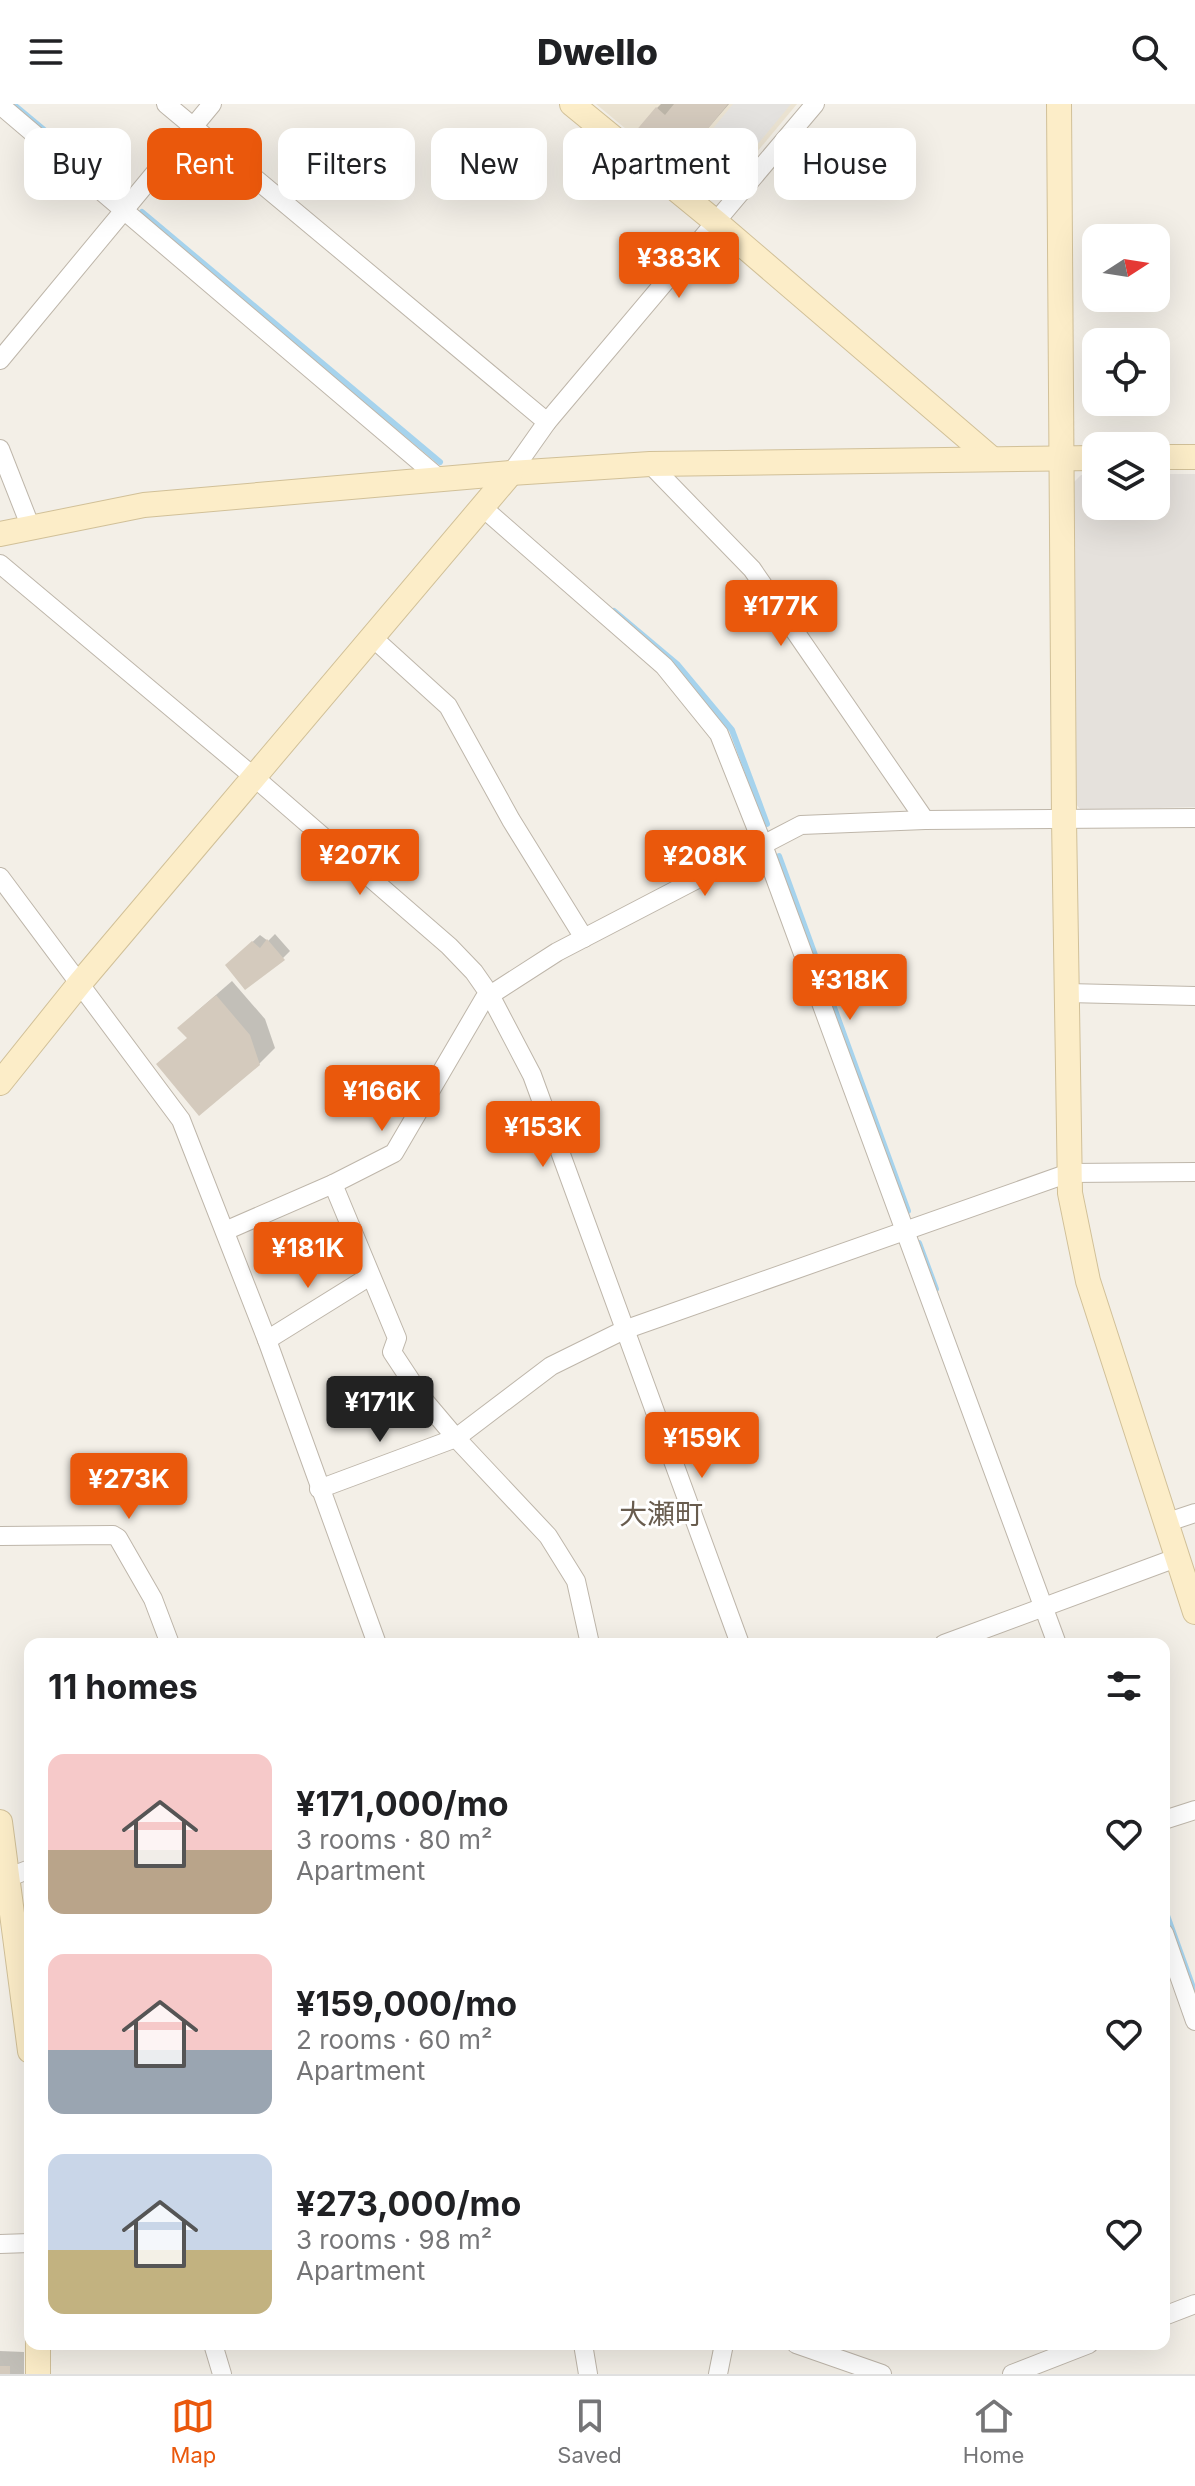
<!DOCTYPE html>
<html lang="en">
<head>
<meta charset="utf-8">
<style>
	body { margin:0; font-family:Inter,"Noto Sans JP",sans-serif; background:#f2f2f2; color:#202124; height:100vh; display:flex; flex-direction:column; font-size:30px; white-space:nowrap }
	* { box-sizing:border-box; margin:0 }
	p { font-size:26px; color:#757577 }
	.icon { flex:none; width:44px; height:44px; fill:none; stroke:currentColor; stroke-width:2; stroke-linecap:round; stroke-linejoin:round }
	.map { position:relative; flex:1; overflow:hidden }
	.side { position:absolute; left:24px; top:1534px; width:1146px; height:712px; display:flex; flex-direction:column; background:#fff; border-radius:16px; box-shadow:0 8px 32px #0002 }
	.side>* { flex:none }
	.hud { position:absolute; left:24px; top:24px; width:1148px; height:72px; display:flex; gap:16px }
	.needle { width:52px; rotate:78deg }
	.tools { position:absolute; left:1082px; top:120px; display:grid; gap:16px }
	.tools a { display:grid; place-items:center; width:88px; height:88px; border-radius:16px; background:#fff; box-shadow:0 8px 32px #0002; font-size:40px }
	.price { position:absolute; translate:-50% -68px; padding:0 18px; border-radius:8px; background:#ea580c; color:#fff; font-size:26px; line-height:52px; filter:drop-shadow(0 2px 4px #0008) }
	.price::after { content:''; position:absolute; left:50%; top:48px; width:24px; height:18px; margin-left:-12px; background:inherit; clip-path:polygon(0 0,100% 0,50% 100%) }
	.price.on { background:#222; color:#fff }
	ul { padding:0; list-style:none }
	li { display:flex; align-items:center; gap:24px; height:200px; padding:0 24px }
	li span { display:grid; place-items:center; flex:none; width:224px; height:160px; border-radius:16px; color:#555 }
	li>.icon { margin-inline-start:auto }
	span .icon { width:96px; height:96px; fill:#fffc; stroke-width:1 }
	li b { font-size:34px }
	h2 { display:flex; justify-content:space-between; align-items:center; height:96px; padding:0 24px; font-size:34px }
	.tag { padding:0 28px; border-radius:16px; background:#fff; box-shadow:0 8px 32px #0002; font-size:28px; line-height:72px }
	.tag.on { background:#ea580c; color:#fff }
	header { display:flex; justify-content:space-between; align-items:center; height:104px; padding:0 24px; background:#fff; font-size:36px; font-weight:800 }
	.tab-bar { display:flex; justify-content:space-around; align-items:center; height:112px; border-top:2px solid #e0e0e0; background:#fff; font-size:22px; color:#757577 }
	.tab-bar a { display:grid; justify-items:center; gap:4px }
	.tab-bar .on { color:#ea580c }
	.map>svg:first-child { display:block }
	.industrial { fill:#e5e1dc }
	.education { fill:#ebe3d2 }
	.parking { fill:#e4e2df }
	.shadow { fill:#0003 }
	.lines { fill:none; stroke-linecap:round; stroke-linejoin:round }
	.stream { stroke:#a6d3ed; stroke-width:6 }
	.building { fill:#d4cabd }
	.street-casing { stroke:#beb6aa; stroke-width:20 }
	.secondary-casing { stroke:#d1c098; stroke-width:26 }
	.street { stroke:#fff; stroke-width:18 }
	.secondary { stroke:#fcedc8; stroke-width:24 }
	.labels { text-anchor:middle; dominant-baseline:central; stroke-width:6; stroke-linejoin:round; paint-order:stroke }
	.neighbourhood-label { font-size:28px; fill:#685c4e; stroke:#fff }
</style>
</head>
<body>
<header><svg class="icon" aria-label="menu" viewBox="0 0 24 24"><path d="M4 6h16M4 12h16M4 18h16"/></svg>Dwello<svg class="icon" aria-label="search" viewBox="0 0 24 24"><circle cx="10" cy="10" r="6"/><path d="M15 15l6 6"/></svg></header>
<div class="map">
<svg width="1195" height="2270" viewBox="0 0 1195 2270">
	<rect width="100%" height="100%" fill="#f3efe7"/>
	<polygon class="industrial" points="1156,370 1195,370 1195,703 1081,706 1075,699 1072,380 1081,371 1096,371 1096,402 1156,402"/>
	<polygon class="education" points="596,0 797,0 717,96 710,95"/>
	<polygon class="parking" points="733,0 791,0 713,94 679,66"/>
	<g class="shadow">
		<polygon points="661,0 729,0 676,61 657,4"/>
		<polygon points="275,830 290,847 283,854 235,854 260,831 268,837"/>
		<polygon points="232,877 265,915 275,944 259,960 188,933 195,909"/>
		<polygon points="0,2247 24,2248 24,2270 0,2270"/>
	</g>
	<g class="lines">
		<g class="stream">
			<polyline points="13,0 116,86"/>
			<polyline points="142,108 440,358"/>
			<polyline points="614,507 677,560 732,626 767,720"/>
			<polyline points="779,752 908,1107"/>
			<polyline points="919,1139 936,1185"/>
			<polyline points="1164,1803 1195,1889"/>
		</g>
	</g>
	<g class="building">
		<polygon points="674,0 728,0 676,64 634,29 656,3 665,11"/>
		<polygon points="267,835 285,856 245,886 225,861 252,837 260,844"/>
		<polygon points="216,891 250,931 260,961 199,1012 156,960 187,934 177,924"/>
		<rect x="0" y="2262" width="10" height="8"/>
	</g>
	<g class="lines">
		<g class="street-casing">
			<g id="street">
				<polyline points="166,0 547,318"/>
				<polyline points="0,1 440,375"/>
				<polyline points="0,256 212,0"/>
				<polyline points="0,345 31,424"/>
				<polyline points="650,360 752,465 925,716"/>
				<polyline points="511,369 547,318 815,0"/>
				<polyline points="482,403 664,562 719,630 763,741 1057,1540"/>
				<polyline points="0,460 254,673 449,842 474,868 490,891 532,971 740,1540"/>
				<polyline points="372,533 448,602 511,716 584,834"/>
				<polyline points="0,773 181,1016 267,1236 377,1540"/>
				<polyline points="1067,889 1195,892"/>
				<polyline points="333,1080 397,1234 392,1248 423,1295 456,1334 548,1432 576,1477 590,1540"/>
				<polyline points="225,1127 333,1080 394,1049 484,895 557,848 801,721 925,716 1195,714"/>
				<polyline points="267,1236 370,1172"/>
				<polyline points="319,1385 456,1334 551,1262 624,1226 1069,1069 1195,1068"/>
				<polyline points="1165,1419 1195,1409"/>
				<polyline points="0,1432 113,1431 118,1434 153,1495 170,1540"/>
				<polyline points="944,1540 1176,1454"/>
				<polyline points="1164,1716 1195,1706"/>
				<polyline points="7,1774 30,1765"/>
				<polyline points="1164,1829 1195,1917"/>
				<polyline points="0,2140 30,2139"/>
				<polyline points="1164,2212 1195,2200"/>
				<polyline points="213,2240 222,2270"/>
				<polyline points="583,2240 588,2270"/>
				<polyline points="796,2240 882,2270"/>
				<polyline points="718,2270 724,2240"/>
				<polyline points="1012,2270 1089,2240"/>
			</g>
		</g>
		<g class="secondary-casing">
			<g id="secondary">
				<polyline points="572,0 717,119 991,354"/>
				<polyline points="1059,0 1064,715 1070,1089 1088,1177 1195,1508"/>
				<polyline points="1156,353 1195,353"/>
				<polyline points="0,430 144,401 511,369 650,360 1096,354"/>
				<polyline points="0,979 80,879 511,369"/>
				<polyline points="0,1718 30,1947"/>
				<polyline points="38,2270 38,2240"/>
			</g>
		</g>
		<use href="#street" class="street"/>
		<use href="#secondary" class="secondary"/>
	</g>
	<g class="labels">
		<g class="neighbourhood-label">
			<text x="661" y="1410">大瀬町</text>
		</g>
	</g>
</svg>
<div class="tools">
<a><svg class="needle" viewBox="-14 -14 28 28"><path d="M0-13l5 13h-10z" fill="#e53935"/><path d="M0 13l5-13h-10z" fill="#757577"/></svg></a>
<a><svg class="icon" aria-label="locate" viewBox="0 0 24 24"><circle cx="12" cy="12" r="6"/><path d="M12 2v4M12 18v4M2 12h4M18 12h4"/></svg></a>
<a><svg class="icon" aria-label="layers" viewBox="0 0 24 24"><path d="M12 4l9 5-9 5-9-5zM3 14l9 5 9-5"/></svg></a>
</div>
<b class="price" style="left:679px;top:196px">¥383K</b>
<b class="price" style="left:781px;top:544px">¥177K</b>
<b class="price" style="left:360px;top:793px">¥207K</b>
<b class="price" style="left:705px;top:794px">¥208K</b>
<b class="price" style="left:850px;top:918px">¥318K</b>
<b class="price" style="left:382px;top:1029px">¥166K</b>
<b class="price" style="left:543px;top:1065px">¥153K</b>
<b class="price" style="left:308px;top:1186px">¥181K</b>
<b class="price on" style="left:380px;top:1340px">¥171K</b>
<b class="price" style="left:702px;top:1376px">¥159K</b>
<b class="price" style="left:129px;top:1417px">¥273K</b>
<div class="hud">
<a class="tag">Buy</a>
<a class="tag on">Rent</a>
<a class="tag">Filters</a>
<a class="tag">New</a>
<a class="tag">Apartment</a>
<a class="tag">House</a>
</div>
<section class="side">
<h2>11 homes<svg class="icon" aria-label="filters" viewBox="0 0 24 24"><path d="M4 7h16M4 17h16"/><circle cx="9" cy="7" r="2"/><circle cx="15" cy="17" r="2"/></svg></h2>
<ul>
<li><span style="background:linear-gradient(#f6c9c9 60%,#b9a48a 0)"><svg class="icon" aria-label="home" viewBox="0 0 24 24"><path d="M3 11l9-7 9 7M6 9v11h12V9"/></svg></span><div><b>¥171,000/mo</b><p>3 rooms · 80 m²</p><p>Apartment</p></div><svg class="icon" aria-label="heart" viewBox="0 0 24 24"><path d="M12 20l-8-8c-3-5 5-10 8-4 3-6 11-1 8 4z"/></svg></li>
<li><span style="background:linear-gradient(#f6c9c9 60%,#9aa5b1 0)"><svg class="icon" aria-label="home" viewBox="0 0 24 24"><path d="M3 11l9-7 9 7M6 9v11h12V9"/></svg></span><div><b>¥159,000/mo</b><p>2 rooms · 60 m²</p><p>Apartment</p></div><svg class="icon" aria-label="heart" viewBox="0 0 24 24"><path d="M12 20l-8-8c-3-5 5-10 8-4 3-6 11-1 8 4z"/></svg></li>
<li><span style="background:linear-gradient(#c9d6e8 60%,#c2b280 0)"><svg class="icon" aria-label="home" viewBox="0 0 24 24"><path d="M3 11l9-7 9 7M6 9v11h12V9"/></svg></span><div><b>¥273,000/mo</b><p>3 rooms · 98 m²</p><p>Apartment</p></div><svg class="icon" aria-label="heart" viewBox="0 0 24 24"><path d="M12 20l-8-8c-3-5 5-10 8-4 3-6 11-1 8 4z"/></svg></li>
</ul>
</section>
</div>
<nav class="tab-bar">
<a class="on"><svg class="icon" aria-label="map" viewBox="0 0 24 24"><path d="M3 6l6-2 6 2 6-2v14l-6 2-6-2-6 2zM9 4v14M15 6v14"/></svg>Map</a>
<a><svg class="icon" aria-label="saved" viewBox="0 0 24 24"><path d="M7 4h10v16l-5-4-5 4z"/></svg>Saved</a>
<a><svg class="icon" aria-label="home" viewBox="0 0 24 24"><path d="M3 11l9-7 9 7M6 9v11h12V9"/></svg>Home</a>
</nav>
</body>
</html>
